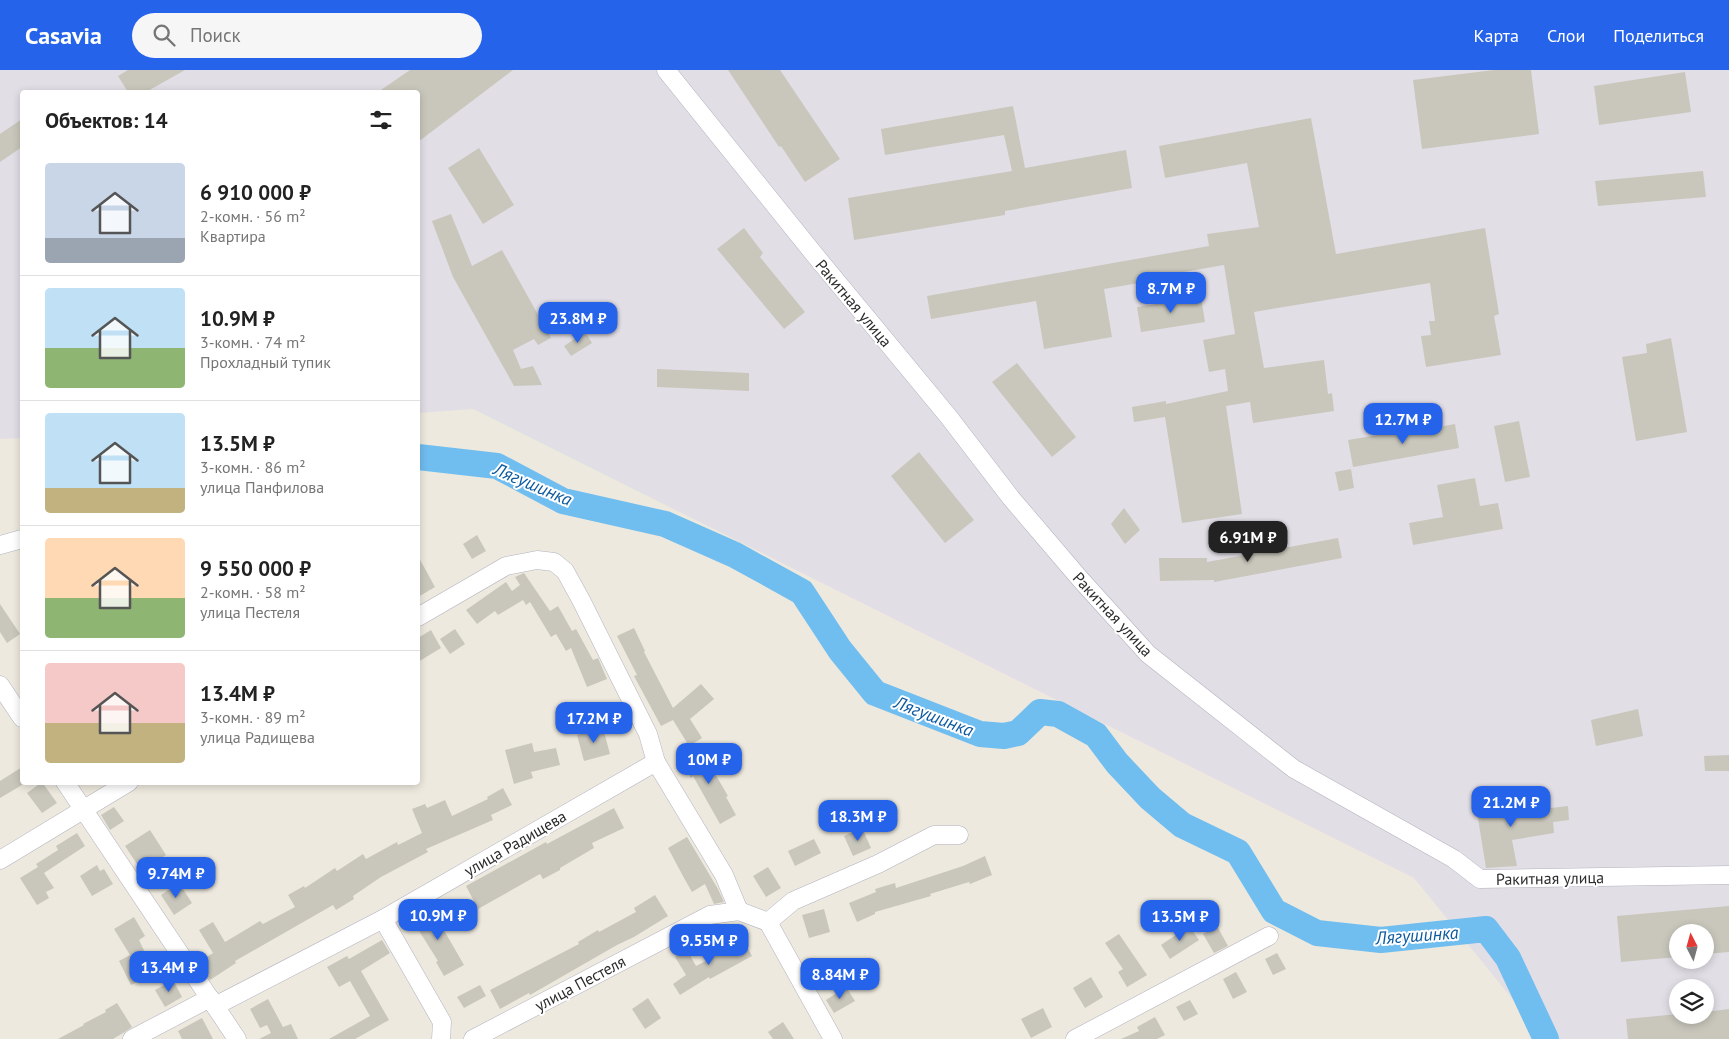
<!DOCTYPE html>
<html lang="ru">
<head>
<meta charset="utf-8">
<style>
	body { margin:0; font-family:"PT Sans",sans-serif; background:#f6f6f6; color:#222; height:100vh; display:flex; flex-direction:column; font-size:19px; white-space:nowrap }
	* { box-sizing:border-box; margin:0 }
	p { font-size:16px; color:#767676 }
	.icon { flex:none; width:28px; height:28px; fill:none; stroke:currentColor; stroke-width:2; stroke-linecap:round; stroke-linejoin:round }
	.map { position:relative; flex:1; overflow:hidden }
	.sheet { position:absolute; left:20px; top:20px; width:400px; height:695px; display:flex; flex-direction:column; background:#fff; border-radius:5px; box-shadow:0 2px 8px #0003 }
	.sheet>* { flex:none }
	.needle { width:32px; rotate:354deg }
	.buttons { position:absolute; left:1669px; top:854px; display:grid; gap:10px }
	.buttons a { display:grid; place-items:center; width:45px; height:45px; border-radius:50%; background:#fff; box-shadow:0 2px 8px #0003; font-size:25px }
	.price { position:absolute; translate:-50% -42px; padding:0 11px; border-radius:10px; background:#2563eb; color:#fff; font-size:16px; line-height:32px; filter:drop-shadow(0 1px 2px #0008) }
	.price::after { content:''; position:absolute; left:50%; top:30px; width:15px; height:11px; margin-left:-8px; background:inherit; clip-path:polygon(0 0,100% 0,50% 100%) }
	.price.current { background:#222; color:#fff }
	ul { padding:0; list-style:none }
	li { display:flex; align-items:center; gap:15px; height:125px; padding:0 25px }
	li+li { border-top:1px solid #e0e0e0 }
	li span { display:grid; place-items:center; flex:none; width:140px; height:100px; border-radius:5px; color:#555 }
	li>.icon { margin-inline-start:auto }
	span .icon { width:60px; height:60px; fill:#fffc; stroke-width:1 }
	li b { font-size:21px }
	h2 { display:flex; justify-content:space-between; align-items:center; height:60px; padding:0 25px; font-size:21px }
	header { display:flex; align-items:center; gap:30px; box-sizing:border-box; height:70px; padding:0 25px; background:#2563eb; color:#fff }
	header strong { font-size:24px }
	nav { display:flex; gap:28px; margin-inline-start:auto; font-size:18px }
	.search { width:350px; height:45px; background:#f6f6f6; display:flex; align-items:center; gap:12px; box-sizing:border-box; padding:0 18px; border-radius:28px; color:#767676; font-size:19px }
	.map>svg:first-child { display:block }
	.industrial { fill:#e2dee6; fill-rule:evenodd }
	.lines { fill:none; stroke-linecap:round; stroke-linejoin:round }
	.river { stroke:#70bdf0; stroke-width:26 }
	.building { fill:#c9c7bc }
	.minor-casing { stroke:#b2b2bf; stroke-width:19 }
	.minor { stroke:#fff; stroke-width:18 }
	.labels { text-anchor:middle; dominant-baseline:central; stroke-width:4; stroke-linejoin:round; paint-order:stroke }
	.street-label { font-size:16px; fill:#2c2c2c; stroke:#fff }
	.water-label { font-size:18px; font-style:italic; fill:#0c599f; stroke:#fff }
</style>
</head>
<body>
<header>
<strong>Casavia</strong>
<div class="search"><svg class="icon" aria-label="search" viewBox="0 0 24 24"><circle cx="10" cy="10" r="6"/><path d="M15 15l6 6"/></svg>Поиск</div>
<nav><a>Карта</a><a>Слои</a><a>Поделиться</a></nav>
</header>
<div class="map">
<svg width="1729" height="969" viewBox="0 0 1729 969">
	<rect width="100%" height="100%" fill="#ede9de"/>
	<path class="industrial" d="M0,0H1729V969H1545L1414,808L473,339L418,343V22H22V368L0,369ZM1678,862H1705V890H1678ZM1678,918H1705V945H1678Z"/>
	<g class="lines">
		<polyline class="river" points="418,387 497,396 563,431 665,454 735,485 802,522 840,580 875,623 980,664 1004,666 1018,663 1040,642 1058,644 1096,665 1117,693 1150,728 1182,755 1238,782 1274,841 1317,863 1381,870 1486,859 1508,888 1546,969"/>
	</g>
	<g class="building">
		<polygon points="128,0 185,0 146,22 128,22 118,6"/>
		<polygon points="410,0 513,0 418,72 418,22 378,22"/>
		<polygon points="728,0 780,0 840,89 805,112 781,76 779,77"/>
		<polygon points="1494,0 1531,0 1539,64 1422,79 1413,10"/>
		<polygon points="1685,2 1691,42 1599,55 1594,16"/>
		<polygon points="1013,36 1025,98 1126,80 1132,118 1005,141 1005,145 854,170 848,128 1012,101 1004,65 885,85 881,59"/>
		<polygon points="1311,48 1336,184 1485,158 1499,244 1494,246 1501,285 1426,297 1421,266 1431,265 1429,251 1435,251 1430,213 1254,242 1264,298 1324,290 1328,324 1332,323 1334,341 1253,353 1250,332 1226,336 1242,444 1182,453 1165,347 1134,352 1132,337 1166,331 1166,334 1228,321 1225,299 1209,302 1203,270 1235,264 1224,195 1161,206 1162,209 1104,219 1112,267 1044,279 1036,231 931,249 927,226 1209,176 1207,164 1259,157 1247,93 1165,108 1159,76"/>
		<polygon points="22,49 22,77 0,92 0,64"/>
		<polygon points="479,78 514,135 483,154 448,98"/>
		<polygon points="1703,101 1706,127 1598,136 1595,111"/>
		<polygon points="451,144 472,196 502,180 551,268 538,275 534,269 513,280 521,299 533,296 542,315 514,316 453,207 432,151"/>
		<polygon points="744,158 763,183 760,187 805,242 784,259 717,179"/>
		<polygon points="1201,227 1205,252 1141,262 1137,237"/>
		<polygon points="585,262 592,273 571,286 564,276"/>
		<polygon points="1671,268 1687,362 1636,371 1622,287 1647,283 1646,274"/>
		<polygon points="1017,293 1076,367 1052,387 992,312"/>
		<polygon points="657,299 749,303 749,321 657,317"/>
		<polygon points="1519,351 1530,407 1505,412 1494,356"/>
		<polygon points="1455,354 1459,378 1353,397 1348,370 1438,355 1438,357"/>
		<polygon points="919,382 974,450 945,473 891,406"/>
		<polygon points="1351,399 1354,418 1339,421 1335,402"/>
		<polygon points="1475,408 1480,436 1498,433 1503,459 1413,475 1409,453 1443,447 1437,415"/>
		<polygon points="1124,438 1140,460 1125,474 1111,454"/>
		<polygon points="477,465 486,481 472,489 463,474"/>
		<polygon points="1338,468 1342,488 1214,512 1214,510 1160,511 1159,488 1207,488 1207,492"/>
		<polygon points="418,486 435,517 418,527"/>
		<polygon points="524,503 550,541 558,536 572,561 576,559 593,590 598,588 607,609 587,617 571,578 566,581 556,564 551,567 530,532 526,535 523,530 498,545 495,541 477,554 466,540 506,512 512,521 520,515 515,507"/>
		<polygon points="0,534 20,564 7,573 0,562"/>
		<polygon points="634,558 645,581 644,582 673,638 701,614 714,629 690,649 702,668 689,676 673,650 661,656 634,606 637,605 617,566"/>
		<polygon points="455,559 465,574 450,584 440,569"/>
		<polygon points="431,560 441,578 418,592 418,568"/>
		<polygon points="1638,639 1643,666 1596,676 1591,650"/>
		<polygon points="603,658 610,684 584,691 577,665"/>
		<polygon points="532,673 534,682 556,678 560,695 531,702 533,708 514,714 505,680"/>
		<polygon points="700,678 728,726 726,727 736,745 720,754 693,706 691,708 680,690"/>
		<polygon points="1729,685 1729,701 1705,701 1704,686"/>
		<polygon points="22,697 22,715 0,728 0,711"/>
		<polygon points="42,712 57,733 42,743 27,723"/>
		<polygon points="503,718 512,735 491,745 493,750 426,779 428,782 381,807 353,826 354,829 336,840 333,835 235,891 236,893 210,910 199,892 213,883 199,860 213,852 225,872 260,851 263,854 295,837 288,825 304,816 305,818 335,798 337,801 363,784 366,789 397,772 398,775 422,763 412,739 425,734 427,738 445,730 452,746 488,729 487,727"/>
		<polygon points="1505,725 1508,743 1568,736 1569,750 1553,752 1554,763 1512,770 1517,796 1486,798 1475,730"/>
		<polygon points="114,737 124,751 110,760 101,745"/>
		<polygon points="614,738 624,758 592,773 594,778 560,798 560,800 543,809 540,804 478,839 466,816 528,782 546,772 547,774"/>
		<polygon points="862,758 871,778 853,786 844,766"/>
		<polygon points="150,760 166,785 141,800 125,776"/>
		<polygon points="77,763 85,776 44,803 54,818 46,822 49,828 37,835 20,808 38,797 36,794 58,780 56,776"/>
		<polygon points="687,767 718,819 724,832 714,834 705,814 692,822 684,808 668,778"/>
		<polygon points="814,769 821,783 795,796 788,781"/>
		<polygon points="985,786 992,805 970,814 969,812 930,824 931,826 875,842 875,844 857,852 849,833 876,822 875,819 895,813 896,818 963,796"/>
		<polygon points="97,795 100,801 104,799 113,814 92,826 80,806"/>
		<polygon points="768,797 781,818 766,827 753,806"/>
		<polygon points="179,813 192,833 174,845 161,825"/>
		<polygon points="655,825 668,846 634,867 617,875 530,925 529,923 500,939 490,920 579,874 578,872 598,860 599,862 636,842 634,838"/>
		<polygon points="430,836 464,895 444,906 436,892 438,891 411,848"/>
		<polygon points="1729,836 1729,882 1705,884 1705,862 1678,862 1678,887 1621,892 1617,846"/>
		<polygon points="824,839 830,862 809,868 802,845"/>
		<polygon points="134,847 145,866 139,870 155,903 131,915 119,891 130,885 114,859"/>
		<polygon points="1189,856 1199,870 1170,889 1161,875"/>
		<polygon points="1217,856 1228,876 1214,883 1203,864"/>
		<polygon points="1119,864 1147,905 1127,917 1118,902 1123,899 1105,873"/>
		<polygon points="382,870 390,883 361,901 389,950 355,969 329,969 370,946 350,911 339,917 327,897 347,886 349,889"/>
		<polygon points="744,871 752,886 710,909 709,907 680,925 673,914 686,905 675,887 687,880 696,896"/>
		<polygon points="1277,883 1286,899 1273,905 1265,889"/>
		<polygon points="1236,902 1247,922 1233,929 1223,909"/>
		<polygon points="1091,907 1103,927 1085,938 1073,918"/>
		<polygon points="173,910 182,927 165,937 155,920"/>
		<polygon points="480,915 486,926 464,938 457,927"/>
		<polygon points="846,917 855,931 834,943 826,930"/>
		<polygon points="648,928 661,948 645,959 632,939"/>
		<polygon points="268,929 283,957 291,954 298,969 259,969 271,963 267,955 260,958 250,939"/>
		<polygon points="1190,930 1198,944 1184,951 1176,937"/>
		<polygon points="117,933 132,957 123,963 113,969 58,969 84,955 83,954 106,942 105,940"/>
		<polygon points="1043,938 1052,957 1031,968 1021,949"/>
		<polygon points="1729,939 1729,969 1628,969 1626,949 1678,944 1705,945 1705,942"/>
		<polygon points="1155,947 1165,965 1157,969 1121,969 1139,961 1137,957"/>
		<polygon points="202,948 213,969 182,969 178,961"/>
		<polygon points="783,952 794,969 773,969 768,962"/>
	</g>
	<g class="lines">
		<g class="minor-casing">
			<g id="minor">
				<polyline points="666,0 814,184 948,346 1011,428 1081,510 1148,584 1294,699 1454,789 1480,809 1729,805"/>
				<polyline points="0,475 22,469"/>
				<polyline points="418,547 506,496 537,490 554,492 565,501 581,530 648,664 656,692 724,805 739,841"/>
				<polyline points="0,615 22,648"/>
				<polyline points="65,712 237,969"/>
				<polyline points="0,790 129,712"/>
				<polyline points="383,849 442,952 441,969"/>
				<polyline points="768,852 833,969"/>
				<polyline points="215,936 383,849 656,692"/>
				<polyline points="132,969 210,928"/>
				<polyline points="473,969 710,845 739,841 768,852 793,831 878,794 934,765 959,765"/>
				<polyline points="1075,969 1269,866"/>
			</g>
		</g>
		<use href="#minor" class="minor"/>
	</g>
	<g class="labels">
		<g class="street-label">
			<text transform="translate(854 233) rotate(50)">Ракитная улица</text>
			<text transform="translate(1113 544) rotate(47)">Ракитная улица</text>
			<text transform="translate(515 773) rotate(-30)">улица Радищева</text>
			<text transform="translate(1550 808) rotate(-1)">Ракитная улица</text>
			<text transform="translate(580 913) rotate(-28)">улица Пестеля</text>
		</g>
		<g class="water-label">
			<text transform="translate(533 414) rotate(23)">Лягушинка</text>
			<text transform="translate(934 646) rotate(21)">Лягушинка</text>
			<text transform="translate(1417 865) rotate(-4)">Лягушинка</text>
		</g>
	</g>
</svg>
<div class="buttons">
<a><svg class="needle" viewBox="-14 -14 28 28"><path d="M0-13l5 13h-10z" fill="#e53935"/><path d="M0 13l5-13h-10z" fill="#767676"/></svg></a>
<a><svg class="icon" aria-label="layers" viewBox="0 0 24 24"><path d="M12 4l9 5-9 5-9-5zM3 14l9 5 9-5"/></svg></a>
</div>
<b class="price" style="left:1171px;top:244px">8.7M ₽</b>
<b class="price" style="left:578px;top:274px">23.8M ₽</b>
<b class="price" style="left:1403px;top:375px">12.7M ₽</b>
<b class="price current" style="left:1248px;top:493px">6.91M ₽</b>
<b class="price" style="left:594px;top:674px">17.2M ₽</b>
<b class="price" style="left:709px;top:715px">10M ₽</b>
<b class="price" style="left:1511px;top:758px">21.2M ₽</b>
<b class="price" style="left:858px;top:772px">18.3M ₽</b>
<b class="price" style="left:176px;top:829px">9.74M ₽</b>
<b class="price" style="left:438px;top:871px">10.9M ₽</b>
<b class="price" style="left:1180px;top:872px">13.5M ₽</b>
<b class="price" style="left:709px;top:896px">9.55M ₽</b>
<b class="price" style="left:169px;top:923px">13.4M ₽</b>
<b class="price" style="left:840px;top:930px">8.84M ₽</b>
<section class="sheet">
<h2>Объектов: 14<svg class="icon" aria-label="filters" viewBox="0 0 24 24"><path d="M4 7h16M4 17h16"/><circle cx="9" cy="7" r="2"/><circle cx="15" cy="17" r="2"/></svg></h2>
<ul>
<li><span style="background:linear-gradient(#c9d6e8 75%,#9aa5b1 0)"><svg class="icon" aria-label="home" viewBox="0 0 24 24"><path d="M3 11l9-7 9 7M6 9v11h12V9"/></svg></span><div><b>6 910 000 ₽</b><p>2-комн. · 56 m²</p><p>Квартира</p></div></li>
<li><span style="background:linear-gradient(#bfe0f5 60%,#8fb573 0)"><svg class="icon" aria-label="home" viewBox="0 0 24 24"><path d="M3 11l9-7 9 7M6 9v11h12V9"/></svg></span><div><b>10.9M ₽</b><p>3-комн. · 74 m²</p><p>Прохладный тупик</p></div></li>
<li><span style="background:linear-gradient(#bfe0f5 75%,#c2b280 0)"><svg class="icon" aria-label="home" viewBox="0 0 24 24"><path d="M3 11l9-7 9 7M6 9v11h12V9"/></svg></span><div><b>13.5M ₽</b><p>3-комн. · 86 m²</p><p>улица Панфилова</p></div></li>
<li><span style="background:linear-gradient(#ffd9b3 60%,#8fb573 0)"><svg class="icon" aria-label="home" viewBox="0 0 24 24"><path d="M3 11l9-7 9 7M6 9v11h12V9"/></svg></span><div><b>9 550 000 ₽</b><p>2-комн. · 58 m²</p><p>улица Пестеля</p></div></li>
<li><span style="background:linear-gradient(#f6c9c9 60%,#c2b280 0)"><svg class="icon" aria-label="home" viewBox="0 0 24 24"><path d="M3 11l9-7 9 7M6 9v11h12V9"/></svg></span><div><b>13.4M ₽</b><p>3-комн. · 89 m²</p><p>улица Радищева</p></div></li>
</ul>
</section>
</div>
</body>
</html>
